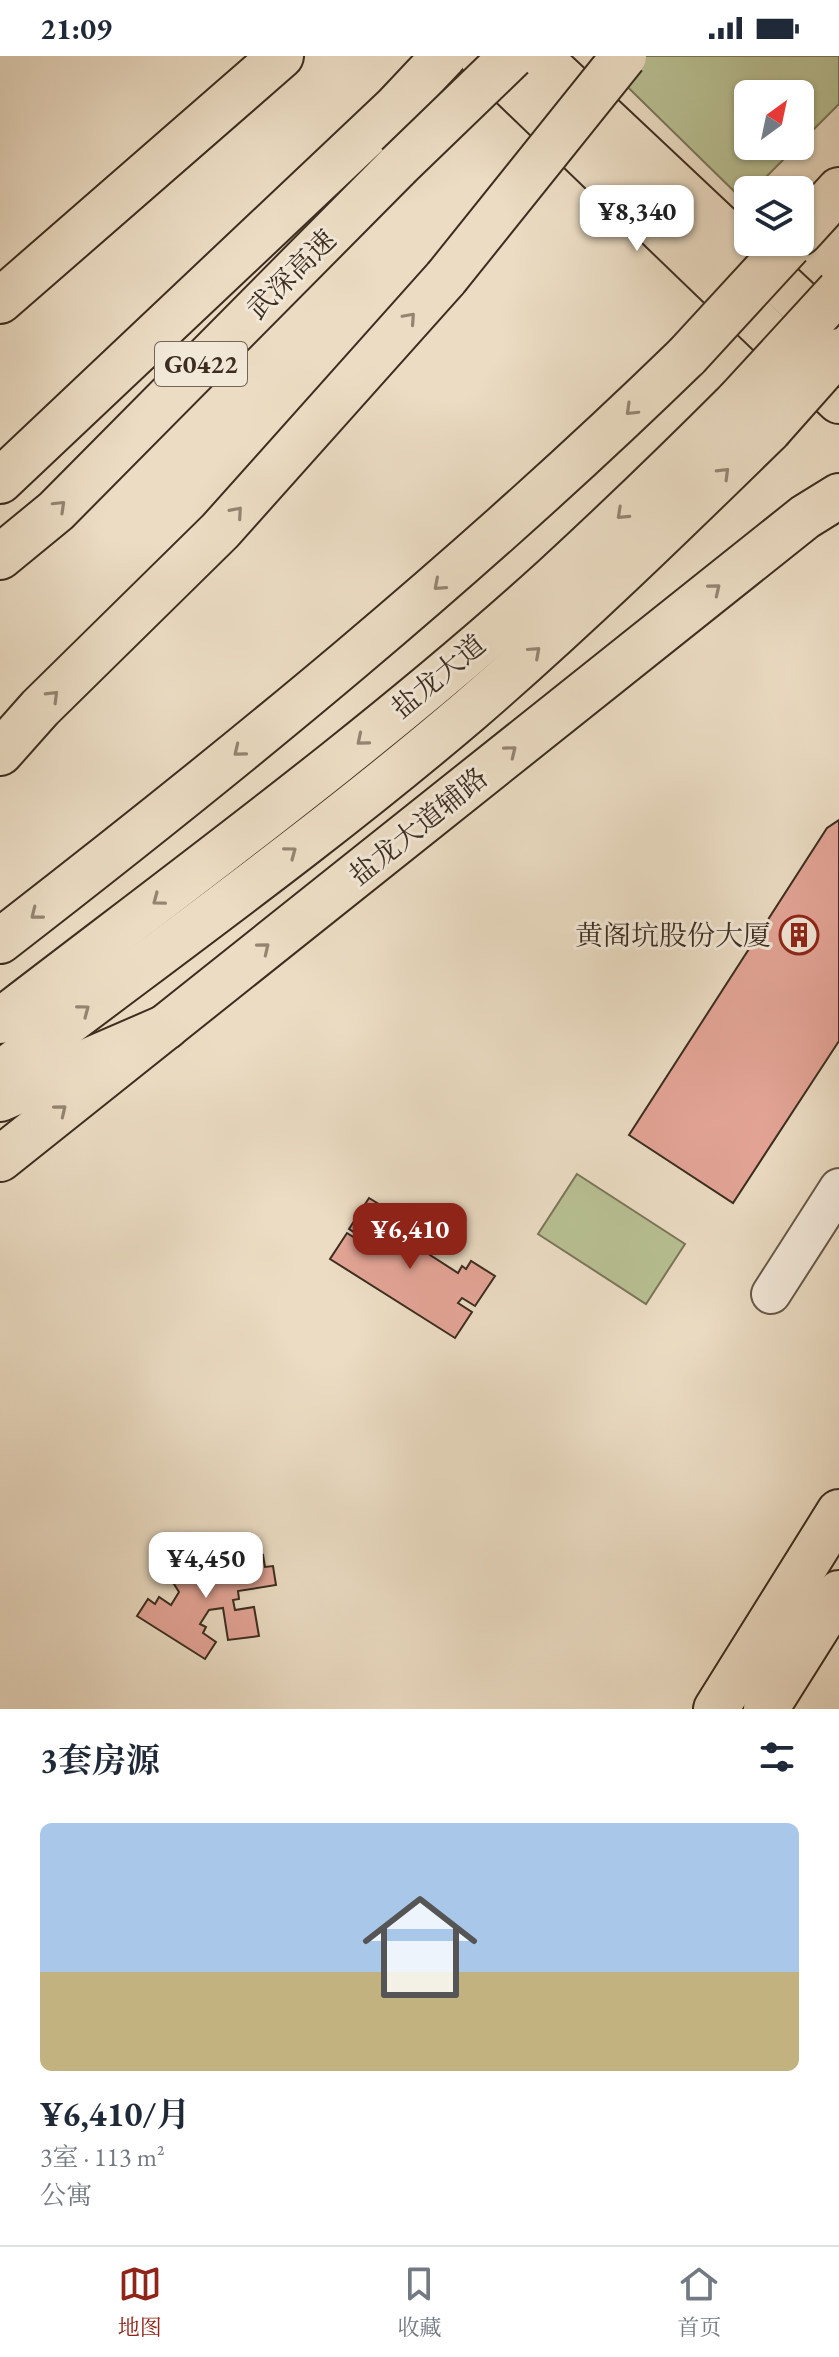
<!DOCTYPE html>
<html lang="zh">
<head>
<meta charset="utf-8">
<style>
	body { margin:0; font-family:"EB Garamond","Noto Serif SC",serif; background:#f6f6f7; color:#1f2937; height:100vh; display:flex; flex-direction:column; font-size:30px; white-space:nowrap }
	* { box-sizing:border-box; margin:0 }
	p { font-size:26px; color:#747a83 }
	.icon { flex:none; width:44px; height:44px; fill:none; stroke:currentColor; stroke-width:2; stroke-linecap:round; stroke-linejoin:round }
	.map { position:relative; height:1653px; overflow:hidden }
	.drawer { display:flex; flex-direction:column; background:#fff; flex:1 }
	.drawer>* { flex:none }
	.needle { width:52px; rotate:33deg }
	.tools { position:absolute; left:734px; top:24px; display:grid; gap:16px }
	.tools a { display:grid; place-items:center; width:80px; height:80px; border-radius:12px; background:#fff; box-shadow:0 2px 6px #0004; font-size:40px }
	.price { position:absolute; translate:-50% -68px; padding:0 18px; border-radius:16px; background:#fff; color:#222; font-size:26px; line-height:52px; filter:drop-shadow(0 2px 4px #0008) }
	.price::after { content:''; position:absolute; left:50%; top:48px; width:24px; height:18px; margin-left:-12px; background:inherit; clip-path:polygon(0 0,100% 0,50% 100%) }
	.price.current { background:#8f2418; color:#fff }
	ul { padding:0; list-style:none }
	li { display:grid; align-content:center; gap:16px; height:424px; padding:0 40px }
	li span { display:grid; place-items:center; height:248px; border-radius:12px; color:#555 }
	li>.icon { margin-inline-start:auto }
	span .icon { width:144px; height:144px; fill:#fffc; stroke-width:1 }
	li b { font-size:34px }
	h2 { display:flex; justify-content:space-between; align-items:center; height:96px; padding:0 40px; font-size:34px }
	.status { display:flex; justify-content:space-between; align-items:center; height:56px; padding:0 40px; background:#fff; direction:ltr }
	.status svg { height:22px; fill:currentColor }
	.menu { display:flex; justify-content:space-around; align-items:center; height:112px; border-top:2px solid #e0e1e3; background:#fff; font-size:22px; color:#747a83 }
	.menu a { display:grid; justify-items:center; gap:4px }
	.menu .current { color:#8f2418 }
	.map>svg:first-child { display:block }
	.green { fill:#b8c093; stroke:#7a765a; stroke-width:2 }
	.building { fill:#e3a496; stroke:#3c2d20; stroke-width:2 }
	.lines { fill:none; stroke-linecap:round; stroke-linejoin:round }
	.minor-casing { stroke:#685949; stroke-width:42 }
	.major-casing { stroke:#3c2d20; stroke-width:48 }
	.highway-casing { stroke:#3c2d20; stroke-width:48 }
	.minor { stroke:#f2e8d8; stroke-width:38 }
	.major { stroke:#ebdcc3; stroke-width:44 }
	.highway { stroke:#ebdcc3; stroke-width:44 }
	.major-bridge-casing { stroke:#3c2d20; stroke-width:48; stroke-linecap:butt }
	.highway-bridge-casing { stroke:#3c2d20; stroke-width:48; stroke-linecap:butt }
	.major-bridge { stroke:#ebdcc3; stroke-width:44 }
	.highway-bridge { stroke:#ebdcc3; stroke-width:44 }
	.oneway { stroke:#948472 }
	.labels { text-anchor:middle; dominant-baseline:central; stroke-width:6; stroke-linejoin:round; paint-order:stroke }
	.shield { fill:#f2e8d8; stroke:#736557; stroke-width:2 }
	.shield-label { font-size:26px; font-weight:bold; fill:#3c2d20 }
	.street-label { font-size:28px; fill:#3c2d20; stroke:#f2e8d8 }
	.poi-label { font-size:28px; fill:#3c2d20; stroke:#f2e8d8; text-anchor:end }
</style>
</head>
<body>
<div class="status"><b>21:09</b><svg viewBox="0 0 49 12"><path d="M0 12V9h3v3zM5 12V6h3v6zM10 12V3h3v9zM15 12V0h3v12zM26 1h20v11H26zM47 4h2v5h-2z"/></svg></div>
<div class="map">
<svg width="839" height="1653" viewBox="0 0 839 1653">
	<rect width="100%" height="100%" fill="#ebdcc3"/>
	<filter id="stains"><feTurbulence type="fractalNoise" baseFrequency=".0025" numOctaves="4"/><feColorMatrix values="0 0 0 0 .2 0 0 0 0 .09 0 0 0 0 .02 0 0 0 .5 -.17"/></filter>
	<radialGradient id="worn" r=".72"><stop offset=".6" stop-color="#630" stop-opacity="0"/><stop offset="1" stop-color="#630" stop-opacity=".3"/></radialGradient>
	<g class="green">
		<polygon points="596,0 839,0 839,48 800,87 800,38 748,38 748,90 797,90 753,134 748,134 743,144"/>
		<polygon points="577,1118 685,1188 646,1248 538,1178"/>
	</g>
	<g class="building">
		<polygon points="839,764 839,985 733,1147 629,1079 827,772"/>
		<polygon points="369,1142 395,1158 388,1168 393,1171 389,1177 393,1181 396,1177 458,1217 462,1210 466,1213 471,1205 495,1220 475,1250 462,1242 458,1247 472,1256 455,1282 330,1203 347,1177 355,1182 358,1179 349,1173"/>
		<polygon points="180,1486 195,1509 191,1512 197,1522 239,1516 237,1503 263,1499 265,1511 273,1510 276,1529 238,1535 239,1543 233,1544 235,1554 254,1551 259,1580 228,1584 223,1552 209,1554 200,1568 206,1571 203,1577 216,1586 205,1603 137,1560 148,1543 155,1548 159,1541 171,1549 179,1536 157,1501"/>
	</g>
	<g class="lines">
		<g class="minor-casing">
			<polyline id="minor" points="771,1238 839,1132"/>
		</g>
		<g class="major-casing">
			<g id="major">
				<polyline points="481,0 839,345"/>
				<polyline points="538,0 839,283"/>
				<polyline points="800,177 839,134"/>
				<path d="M0,885C238,701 471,510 687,300"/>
				<polyline points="0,1103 805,461 839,440"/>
				<polyline points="716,1653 839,1456"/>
				<polyline points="766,1653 839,1537"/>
			</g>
		</g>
		<g class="highway-casing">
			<g id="highway">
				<polyline points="0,245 281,0"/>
				<polyline points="0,425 395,52 444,0"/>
				<polyline points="0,501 56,455 398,110"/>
				<polyline points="0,697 40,652 220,475 446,222"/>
				<path d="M0,965C187,821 379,681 554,522C617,464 678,405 738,345"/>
				<path d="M0,1018C157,898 319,783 469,655C573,565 671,470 769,374"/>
				<polyline points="0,1043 166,971"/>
			</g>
		</g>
		<use href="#minor" class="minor"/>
		<use href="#major" class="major"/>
		<use href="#highway" class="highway"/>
		<g class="major-bridge-casing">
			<polyline id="major-bridge" points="687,300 789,189"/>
		</g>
		<g class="highway-bridge-casing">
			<g id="highway-bridge">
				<polyline points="398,110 512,0"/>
				<polyline points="446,222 624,0"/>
				<polyline points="738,345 839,235"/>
				<polyline points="769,374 839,295"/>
			</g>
		</g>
		<use href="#major-bridge" class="major-bridge"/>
		<use href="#highway-bridge" class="highway-bridge"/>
	</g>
	<defs><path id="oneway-chevron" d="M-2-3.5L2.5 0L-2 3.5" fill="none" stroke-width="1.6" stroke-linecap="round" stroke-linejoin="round" transform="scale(2)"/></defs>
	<g class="oneway">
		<use href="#oneway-chevron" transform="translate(410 262) rotate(-48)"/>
		<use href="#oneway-chevron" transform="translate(631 354) rotate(136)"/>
		<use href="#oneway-chevron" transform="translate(724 417) rotate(-45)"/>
		<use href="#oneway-chevron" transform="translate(60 450) rotate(-44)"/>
		<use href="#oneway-chevron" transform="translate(237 456) rotate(-49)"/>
		<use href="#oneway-chevron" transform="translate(622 458) rotate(137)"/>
		<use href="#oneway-chevron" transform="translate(439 529) rotate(139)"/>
		<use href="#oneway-chevron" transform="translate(715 533) rotate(-39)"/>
		<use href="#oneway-chevron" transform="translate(535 596) rotate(-42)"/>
		<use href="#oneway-chevron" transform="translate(53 640) rotate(-45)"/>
		<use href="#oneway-chevron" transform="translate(362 684) rotate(140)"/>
		<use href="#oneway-chevron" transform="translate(239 695) rotate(141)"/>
		<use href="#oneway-chevron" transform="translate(511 695) rotate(-39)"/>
		<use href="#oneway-chevron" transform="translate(291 796) rotate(-37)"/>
		<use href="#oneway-chevron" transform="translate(158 844) rotate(143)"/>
		<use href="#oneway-chevron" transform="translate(36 858) rotate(142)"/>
		<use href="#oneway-chevron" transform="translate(264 892) rotate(-39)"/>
		<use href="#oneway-chevron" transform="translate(84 954) rotate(-37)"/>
		<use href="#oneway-chevron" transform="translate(61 1054) rotate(-39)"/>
	</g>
	<defs>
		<g id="building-ring" transform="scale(2)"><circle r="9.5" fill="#f2e8d8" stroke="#8f2418" stroke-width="1.5"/><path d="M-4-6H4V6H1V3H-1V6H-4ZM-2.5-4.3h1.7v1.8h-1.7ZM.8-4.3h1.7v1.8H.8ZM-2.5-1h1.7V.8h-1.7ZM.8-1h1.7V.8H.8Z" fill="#8f2418"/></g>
	</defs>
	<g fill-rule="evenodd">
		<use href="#building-ring" x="799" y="879"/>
	</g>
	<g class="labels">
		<rect class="shield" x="155" y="286" width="92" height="44" rx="6"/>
		<g class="shield-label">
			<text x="201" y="308">G0422</text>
		</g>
		<g class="street-label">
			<text transform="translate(291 218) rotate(-45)">武深高速</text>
			<text transform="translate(438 620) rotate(-40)">盐龙大道</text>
			<text transform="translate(418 770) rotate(-39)">盐龙大道辅路</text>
		</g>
		<g class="poi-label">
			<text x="771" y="879">黄阁坑股份大厦</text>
		</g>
	</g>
	<rect width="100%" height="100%" filter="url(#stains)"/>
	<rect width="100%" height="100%" fill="url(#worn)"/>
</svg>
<div class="tools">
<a><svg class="needle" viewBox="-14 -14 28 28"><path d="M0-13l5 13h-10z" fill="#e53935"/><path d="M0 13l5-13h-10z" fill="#747a83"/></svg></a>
<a><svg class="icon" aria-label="layers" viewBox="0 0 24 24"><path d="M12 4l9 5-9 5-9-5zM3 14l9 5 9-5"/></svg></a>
</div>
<b class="price" style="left:637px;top:197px">¥8,340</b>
<b class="price current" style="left:410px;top:1215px">¥6,410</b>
<b class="price" style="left:206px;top:1544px">¥4,450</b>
</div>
<section class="drawer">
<h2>3套房源<svg class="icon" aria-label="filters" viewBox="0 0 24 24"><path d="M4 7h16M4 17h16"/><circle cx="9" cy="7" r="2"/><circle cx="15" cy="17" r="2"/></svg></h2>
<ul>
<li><span style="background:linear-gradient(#a9c7e8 60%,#c2b280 0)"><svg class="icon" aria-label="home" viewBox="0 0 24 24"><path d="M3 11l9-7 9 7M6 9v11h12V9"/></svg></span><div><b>¥6,410/月</b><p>3室 · 113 m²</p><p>公寓</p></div></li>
</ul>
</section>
<nav class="menu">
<a class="current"><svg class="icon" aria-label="map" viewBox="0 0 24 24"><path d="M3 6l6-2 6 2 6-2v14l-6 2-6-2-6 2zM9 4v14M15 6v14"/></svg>地图</a>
<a><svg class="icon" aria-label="saved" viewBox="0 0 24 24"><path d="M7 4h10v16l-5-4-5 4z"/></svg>收藏</a>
<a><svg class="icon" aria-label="home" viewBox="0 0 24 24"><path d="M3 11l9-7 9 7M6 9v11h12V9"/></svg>首页</a>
</nav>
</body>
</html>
